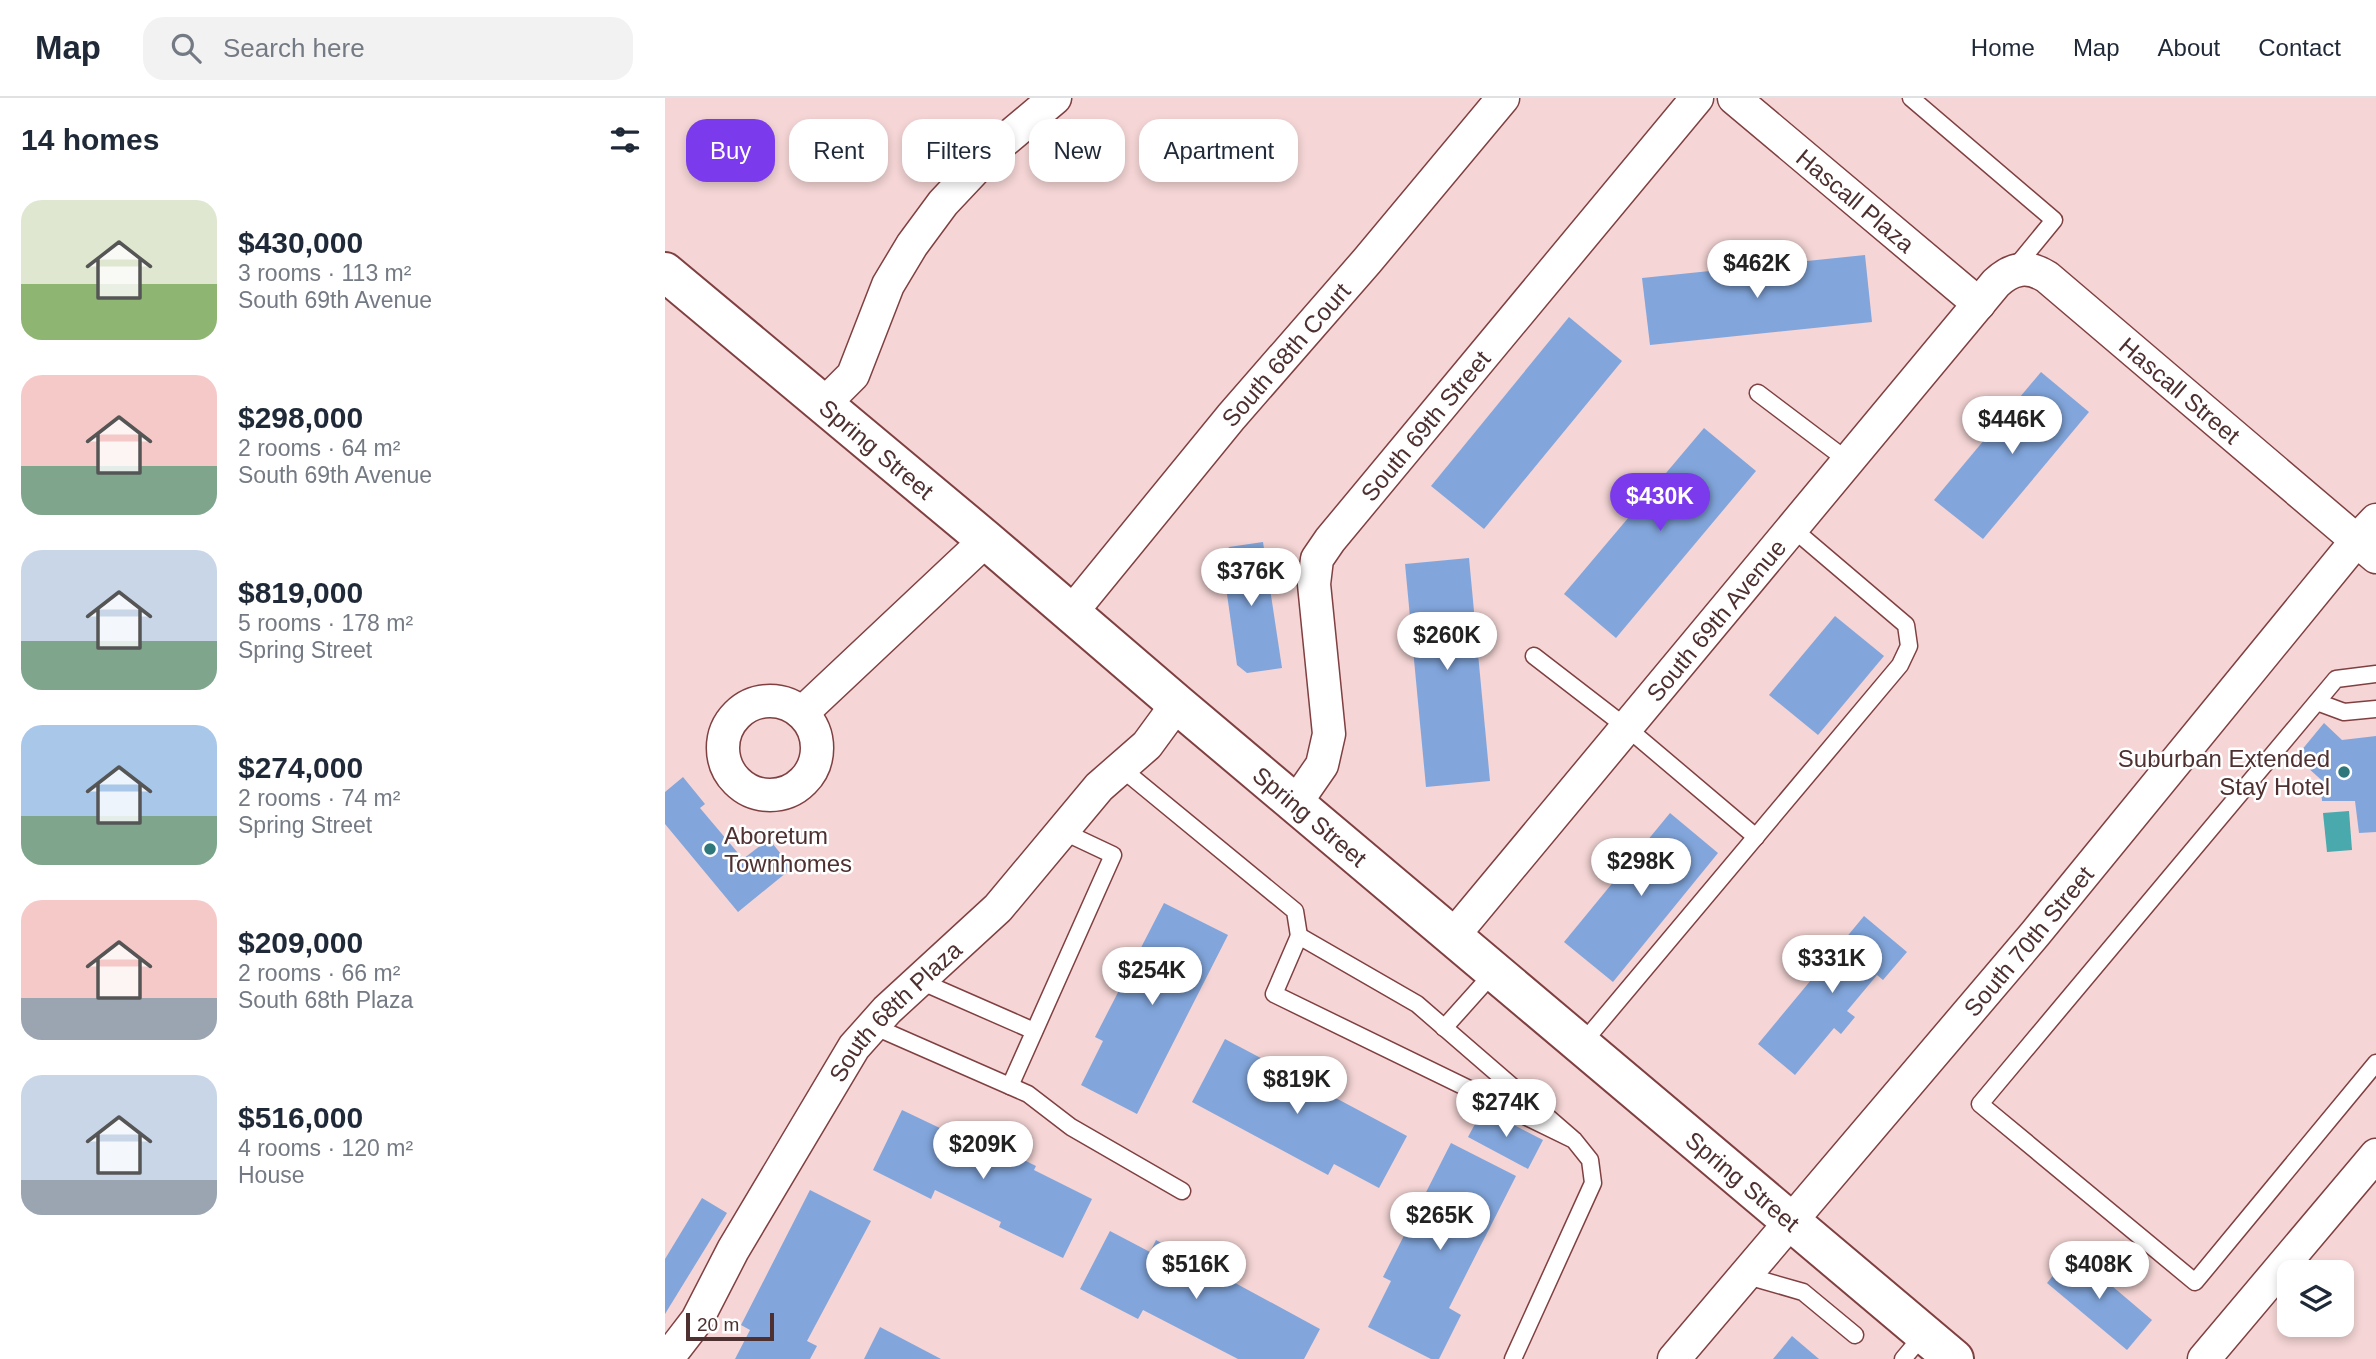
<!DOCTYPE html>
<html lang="en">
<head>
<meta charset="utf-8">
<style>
	body { margin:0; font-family:Helvetica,sans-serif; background:#f2f2f3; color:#1f2937; height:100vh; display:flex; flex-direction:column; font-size:26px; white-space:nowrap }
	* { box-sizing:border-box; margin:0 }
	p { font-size:23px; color:#747a83 }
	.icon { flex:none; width:38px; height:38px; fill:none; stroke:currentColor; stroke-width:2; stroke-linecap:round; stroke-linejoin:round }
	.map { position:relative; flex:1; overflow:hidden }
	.side { display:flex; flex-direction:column; background:#fff; width:665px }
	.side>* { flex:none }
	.hud { position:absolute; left:21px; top:21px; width:665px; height:63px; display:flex; gap:14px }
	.controls { position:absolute; left:1612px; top:1162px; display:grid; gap:14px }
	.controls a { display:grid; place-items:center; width:77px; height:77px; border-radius:14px; background:#fff; box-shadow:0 4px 10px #0003; font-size:35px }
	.scale { position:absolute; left:21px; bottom:18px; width:88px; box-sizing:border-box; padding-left:7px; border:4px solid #4e3030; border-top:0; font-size:19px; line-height:24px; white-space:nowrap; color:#4e3030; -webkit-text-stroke:5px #fff; paint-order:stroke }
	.price { position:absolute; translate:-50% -60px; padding:0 16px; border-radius:24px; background:#fff; color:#222; font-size:23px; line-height:46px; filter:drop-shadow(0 2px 4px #0008) }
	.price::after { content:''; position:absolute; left:50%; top:42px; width:21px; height:16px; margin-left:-10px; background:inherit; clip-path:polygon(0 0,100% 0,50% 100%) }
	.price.selected { background:#7c3aed; color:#fff }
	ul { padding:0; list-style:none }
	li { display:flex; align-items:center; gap:21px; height:175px; padding:0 21px }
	li span { display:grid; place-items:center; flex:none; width:196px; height:140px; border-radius:21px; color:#555 }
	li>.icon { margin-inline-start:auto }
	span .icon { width:84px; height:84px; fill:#fffc; stroke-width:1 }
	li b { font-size:30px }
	h2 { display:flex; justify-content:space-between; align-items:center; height:84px; padding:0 21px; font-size:30px }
	.chip { padding:0 24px; border-radius:21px; background:#fff; box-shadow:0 4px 10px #0003; font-size:24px; line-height:63px }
	.chip.selected { background:#7c3aed; color:#fff }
	header { display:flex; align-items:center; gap:42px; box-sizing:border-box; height:98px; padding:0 35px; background:#fff; border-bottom:2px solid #e0e1e3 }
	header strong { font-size:33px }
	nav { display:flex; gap:38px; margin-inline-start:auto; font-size:24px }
	.search { width:490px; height:63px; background:#f2f2f3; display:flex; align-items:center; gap:18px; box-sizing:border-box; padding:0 24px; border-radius:21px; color:#747a83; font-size:26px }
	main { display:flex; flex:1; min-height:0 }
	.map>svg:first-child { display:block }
	.water { fill:#49a9ad }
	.building { fill:#82a6dc }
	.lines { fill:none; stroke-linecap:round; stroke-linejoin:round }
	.service-casing { stroke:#804042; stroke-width:19 }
	.minor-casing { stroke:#804042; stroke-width:35 }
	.tertiary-casing { stroke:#804042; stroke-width:42 }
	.service { stroke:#fff; stroke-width:16 }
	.minor { stroke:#fff; stroke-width:32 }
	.tertiary { stroke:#fff; stroke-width:38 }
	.poi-dot { fill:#2e787b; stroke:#fff; stroke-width:2.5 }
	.labels { text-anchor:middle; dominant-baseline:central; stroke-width:5; stroke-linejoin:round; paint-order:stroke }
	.street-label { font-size:24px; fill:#4e3030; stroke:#fff }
	.poi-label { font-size:24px; fill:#4e3030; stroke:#fff; text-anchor:end }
</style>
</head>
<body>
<header>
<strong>Map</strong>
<div class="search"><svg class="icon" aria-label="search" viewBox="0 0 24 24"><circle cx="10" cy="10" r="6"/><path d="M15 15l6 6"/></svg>Search here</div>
<nav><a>Home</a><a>Map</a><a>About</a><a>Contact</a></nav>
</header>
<main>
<section class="side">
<h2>14 homes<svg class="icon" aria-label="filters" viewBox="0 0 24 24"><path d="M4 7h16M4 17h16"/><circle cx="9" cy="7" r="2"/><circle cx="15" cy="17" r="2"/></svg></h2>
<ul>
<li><span style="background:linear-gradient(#dfe7d0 60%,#8fb573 0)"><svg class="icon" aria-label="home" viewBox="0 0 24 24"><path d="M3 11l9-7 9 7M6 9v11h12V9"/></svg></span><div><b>$430,000</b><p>3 rooms · 113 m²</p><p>South 69th Avenue</p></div></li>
<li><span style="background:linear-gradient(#f6c9c9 65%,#7fa58c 0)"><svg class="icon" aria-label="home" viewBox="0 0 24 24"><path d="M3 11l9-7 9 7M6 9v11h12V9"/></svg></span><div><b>$298,000</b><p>2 rooms · 64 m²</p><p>South 69th Avenue</p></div></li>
<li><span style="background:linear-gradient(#c9d6e8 65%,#7fa58c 0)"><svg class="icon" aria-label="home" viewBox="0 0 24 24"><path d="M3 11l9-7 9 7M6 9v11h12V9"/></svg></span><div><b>$819,000</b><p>5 rooms · 178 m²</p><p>Spring Street</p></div></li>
<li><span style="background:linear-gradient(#a9c7e8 65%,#7fa58c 0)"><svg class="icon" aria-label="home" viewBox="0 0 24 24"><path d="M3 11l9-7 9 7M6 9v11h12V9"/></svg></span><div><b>$274,000</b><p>2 rooms · 74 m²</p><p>Spring Street</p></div></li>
<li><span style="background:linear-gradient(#f6c9c9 70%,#9aa5b1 0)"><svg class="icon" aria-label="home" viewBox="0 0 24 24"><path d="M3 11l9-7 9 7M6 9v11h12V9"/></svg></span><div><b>$209,000</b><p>2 rooms · 66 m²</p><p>South 68th Plaza</p></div></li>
<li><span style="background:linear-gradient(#c9d6e8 75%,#9aa5b1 0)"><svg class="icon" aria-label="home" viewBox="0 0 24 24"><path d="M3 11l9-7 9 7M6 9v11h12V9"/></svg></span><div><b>$516,000</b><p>4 rooms · 120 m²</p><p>House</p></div></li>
</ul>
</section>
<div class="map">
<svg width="1711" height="1261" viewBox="0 0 1711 1261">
	<rect width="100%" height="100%" fill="#f5d5d5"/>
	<polygon class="water" points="1684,713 1687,752 1662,754 1658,715"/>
	<g class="building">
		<polygon points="1200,157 1207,224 985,247 977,180"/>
		<polygon points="904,219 957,263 819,431 766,388"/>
		<polygon points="1376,274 1424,314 1318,441 1269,402"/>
		<polygon points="1039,330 1091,373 951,540 899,496"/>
		<polygon points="598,444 617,570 582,575 572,567 557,461 564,449"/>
		<polygon points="804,460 825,683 761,689 740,466"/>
		<polygon points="1170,518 1219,558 1153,637 1104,597"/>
		<polygon points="1659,625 1677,642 1711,638 1711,734 1694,735 1690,703 1657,703 1656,689 1663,688 1631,659"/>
		<polygon points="18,679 40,706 35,710 78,761 104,741 127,770 73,814 0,726 0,694"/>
		<polygon points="1005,715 1053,755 948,884 899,844"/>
		<polygon points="499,805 563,837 472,1016 416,987 438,943 430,939"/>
		<polygon points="1199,818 1242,854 1218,882 1212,877 1182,913 1190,919 1176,936 1169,930 1130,977 1093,946"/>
		<polygon points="560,941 742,1038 714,1090 669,1066 663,1077 527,1004"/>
		<polygon points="818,1011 878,1042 863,1071 803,1039"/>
		<polygon points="237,1012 279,1032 283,1024 371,1068 369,1072 427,1101 398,1160 334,1129 336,1124 270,1092 266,1101 208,1072"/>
		<polygon points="786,1045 851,1078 784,1210 796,1217 774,1261 766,1261 703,1229 726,1183 718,1179"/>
		<polygon points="145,1092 206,1123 142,1243 152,1248 145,1261 70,1261 85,1232 76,1227"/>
		<polygon points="37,1100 62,1115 0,1216 0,1161"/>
		<polygon points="445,1133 485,1154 491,1142 655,1231 639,1261 573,1261 478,1212 473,1221 415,1191"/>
		<polygon points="1407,1154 1487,1222 1462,1252 1382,1185"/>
		<polygon points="215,1229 276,1261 199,1261"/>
		<polygon points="1127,1238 1154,1261 1108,1261"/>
	</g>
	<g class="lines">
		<g class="service-casing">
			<g id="service">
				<polyline points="1246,0 1389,122 1348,172"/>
				<polyline points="1093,295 1183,363"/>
				<polyline points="869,558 961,629 1091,739"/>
				<polyline points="1711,576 1671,581 1315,1006 1530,1184 1711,965"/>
				<polyline points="1652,604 1679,614 1711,611"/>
				<polyline points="456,670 630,813 634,838"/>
				<polyline points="255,883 369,933"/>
				<polyline points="208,928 363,996 406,1029 517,1093"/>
				<polyline points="779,930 830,873"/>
				<polyline points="916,947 1235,567 1244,548 1241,527 1127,430"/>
				<polyline points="345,988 448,757 397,733"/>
				<polyline points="1079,1177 1138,1194 1190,1237"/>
				<polyline points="848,1261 928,1085 925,1062 909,1042 752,906 634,838 609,896 909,1042"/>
				<polyline points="1238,1261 1259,1236"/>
			</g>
		</g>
		<g class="minor-casing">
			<g id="minor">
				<path id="s1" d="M1069,0L1314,206"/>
				<polyline points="158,307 188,277 223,187 247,147 278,105 327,53 390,0"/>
				<path id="s2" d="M406,515L566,319L702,163L838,0"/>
				<circle cx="105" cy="650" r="47"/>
				<polyline points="137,615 321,442"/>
				<path id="s3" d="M630,706L657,667L664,636L649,486L652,461L665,442L1032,0"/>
				<path id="s4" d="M788,838L1331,185C1347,170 1363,167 1382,179L1711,459"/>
				<path id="s5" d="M2,1261L32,1222L68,1152L189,949L222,912L333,810L434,689L482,647L512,606"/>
				<path id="s6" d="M1009,1261L1370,836L1692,442L1711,422"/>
				<polyline points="1539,1261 1711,1057"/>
			</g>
		</g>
		<g class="tertiary-casing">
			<g id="tertiary">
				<path id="s7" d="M0,174L321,442L512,606L1289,1261"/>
			</g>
		</g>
		<use href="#service" class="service"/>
		<use href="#minor" class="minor"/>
		<use href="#tertiary" class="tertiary"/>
	</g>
	<g class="poi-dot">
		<circle cx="1679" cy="674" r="7"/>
		<circle cx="45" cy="751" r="7"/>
	</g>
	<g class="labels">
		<g class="street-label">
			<text stroke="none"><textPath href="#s1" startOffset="159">Hascall Plaza</textPath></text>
			<text stroke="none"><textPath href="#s2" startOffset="336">South 68th Court</textPath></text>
			<text stroke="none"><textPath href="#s4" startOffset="1080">Hascall Street</textPath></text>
			<text stroke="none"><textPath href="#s3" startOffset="427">South 69th Street</textPath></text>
			<text stroke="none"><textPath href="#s7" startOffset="276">Spring Street</textPath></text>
			<text stroke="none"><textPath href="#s4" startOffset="411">South 69th Avenue</textPath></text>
			<text stroke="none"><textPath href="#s7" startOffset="844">Spring Street</textPath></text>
			<text stroke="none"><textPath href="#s6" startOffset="548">South 70th Street</textPath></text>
			<text stroke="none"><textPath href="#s5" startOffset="418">South 68th Plaza</textPath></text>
			<text stroke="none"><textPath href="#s7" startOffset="1410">Spring Street</textPath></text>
		</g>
		<g class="poi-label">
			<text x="1665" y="660">Suburban Extended<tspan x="1665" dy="28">Stay Hotel</tspan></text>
			<text x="59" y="737" text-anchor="start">Aboretum<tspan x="59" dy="28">Townhomes</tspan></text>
		</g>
	</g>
</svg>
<div class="controls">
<a><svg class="icon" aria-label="layers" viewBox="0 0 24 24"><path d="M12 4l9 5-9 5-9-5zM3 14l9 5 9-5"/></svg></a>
</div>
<div class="scale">20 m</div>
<b class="price" style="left:1092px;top:202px">$462K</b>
<b class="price" style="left:1347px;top:358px">$446K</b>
<b class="price selected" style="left:995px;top:435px">$430K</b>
<b class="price" style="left:586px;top:510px">$376K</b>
<b class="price" style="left:782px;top:574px">$260K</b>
<b class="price" style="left:976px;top:800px">$298K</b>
<b class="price" style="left:1167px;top:897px">$331K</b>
<b class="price" style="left:487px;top:909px">$254K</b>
<b class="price" style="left:632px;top:1018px">$819K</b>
<b class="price" style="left:841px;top:1041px">$274K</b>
<b class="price" style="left:318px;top:1083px">$209K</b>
<b class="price" style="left:775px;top:1154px">$265K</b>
<b class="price" style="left:531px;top:1203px">$516K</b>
<b class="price" style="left:1434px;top:1203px">$408K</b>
<div class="hud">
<a class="chip selected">Buy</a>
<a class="chip">Rent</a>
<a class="chip">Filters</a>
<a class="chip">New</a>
<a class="chip">Apartment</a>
</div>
</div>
</main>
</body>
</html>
